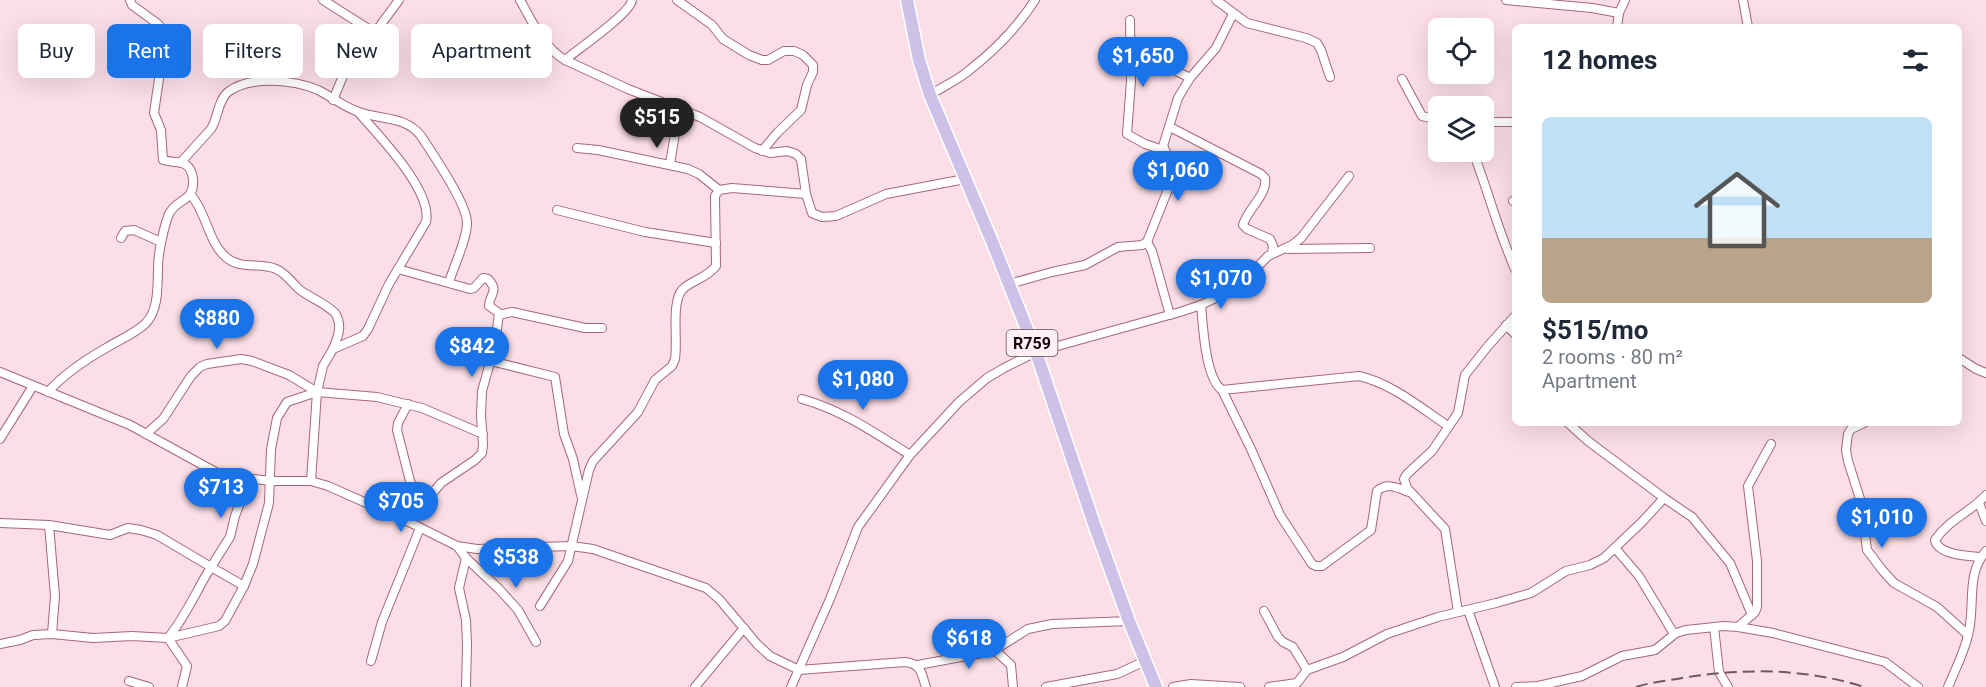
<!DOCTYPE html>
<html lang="en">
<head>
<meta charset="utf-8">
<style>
	body { margin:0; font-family:Roboto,sans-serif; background:#f2f2f3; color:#1f2937; height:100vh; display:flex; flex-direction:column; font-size:22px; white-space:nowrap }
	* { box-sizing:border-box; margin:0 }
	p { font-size:20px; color:#747a83 }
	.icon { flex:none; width:33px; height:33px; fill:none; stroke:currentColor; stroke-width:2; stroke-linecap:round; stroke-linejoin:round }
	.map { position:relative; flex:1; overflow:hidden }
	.panel { position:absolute; left:1512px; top:24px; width:450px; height:402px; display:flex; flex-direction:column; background:#fff; border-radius:9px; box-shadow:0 6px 24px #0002 }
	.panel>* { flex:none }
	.top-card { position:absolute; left:18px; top:24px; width:570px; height:54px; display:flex; gap:12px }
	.tools { position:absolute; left:1428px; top:18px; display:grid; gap:12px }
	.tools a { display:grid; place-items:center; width:66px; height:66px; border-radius:9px; background:#fff; box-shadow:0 6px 24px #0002; font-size:30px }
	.price { position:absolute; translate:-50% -51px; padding:0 14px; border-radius:21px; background:#1a73e8; color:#fff; font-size:20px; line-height:39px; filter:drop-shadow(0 2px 3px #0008) }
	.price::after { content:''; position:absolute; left:50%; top:36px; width:18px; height:14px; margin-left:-9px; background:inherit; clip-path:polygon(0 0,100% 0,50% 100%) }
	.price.on { background:#222; color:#fff }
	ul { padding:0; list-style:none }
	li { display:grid; align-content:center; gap:12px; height:318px; padding:0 30px }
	li span { display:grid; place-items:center; height:186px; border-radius:9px; color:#555 }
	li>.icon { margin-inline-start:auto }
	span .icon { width:108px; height:108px; fill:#fffc; stroke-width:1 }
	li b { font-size:26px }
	h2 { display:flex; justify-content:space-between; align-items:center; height:72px; padding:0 30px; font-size:26px }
	.chip { padding:0 21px; border-radius:9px; background:#fff; box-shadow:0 6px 24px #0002; font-size:21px; line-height:54px }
	.chip.on { background:#1a73e8; color:#fff }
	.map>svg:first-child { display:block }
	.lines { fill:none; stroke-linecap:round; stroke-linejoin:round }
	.minor-casing { stroke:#a6677a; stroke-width:10 }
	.primary-casing { stroke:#fff; stroke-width:15 }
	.minor { stroke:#fff; stroke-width:8 }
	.primary { stroke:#cec1e7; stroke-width:12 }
	.rail { stroke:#715960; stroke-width:2; stroke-dasharray:12 6; stroke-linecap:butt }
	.labels { text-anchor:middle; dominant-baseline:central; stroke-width:5; stroke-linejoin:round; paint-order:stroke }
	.shield { fill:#fff0f4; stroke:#5f4c52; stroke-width:1.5 }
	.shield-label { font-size:16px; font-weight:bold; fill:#1b050c }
</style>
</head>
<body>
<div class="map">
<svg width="1986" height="687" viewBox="0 0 1986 687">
	<rect width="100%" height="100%" fill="#fbdee6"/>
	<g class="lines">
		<g class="minor-casing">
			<g id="minor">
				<polyline points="323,0 375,33"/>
				<path d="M520,0C532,21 543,47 565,60L628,89L700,117L755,148L770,153L787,151L796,154L801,159L806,194L812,213L822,217L836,216L886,194L965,179"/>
				<polyline points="677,0 712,25 723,39 749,55 762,60 768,60 784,51 794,51 803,55 813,65 813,72 807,85 801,110 777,133 762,151"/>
				<polyline points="1216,0 1247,23 1306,38 1317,43 1321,50 1330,77"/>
				<polyline points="1506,0 1592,8 1619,13"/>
				<polyline points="1743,0 1748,27"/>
				<polyline points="1130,20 1131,81 1127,134 1145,144 1163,150"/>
				<polyline points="1617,27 1619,13 1625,0"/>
				<polyline points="1132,51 1159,62 1190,78"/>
				<path d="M565,60C578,49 631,13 632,0"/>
				<polyline points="1402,79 1422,116 1438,120"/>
				<path d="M930,95C942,87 956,81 967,72C993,52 1017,28 1035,0"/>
				<polyline points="333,100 343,76 399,0"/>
				<polyline points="1484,122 1515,122"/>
				<path d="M1170,127L1261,174L1265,178C1268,195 1247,209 1243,225L1247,229L1270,239L1273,246L1272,253"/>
				<polyline points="577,148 598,150 688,169 699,174 719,190"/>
				<path d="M1473,152C1488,190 1498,231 1515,269"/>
				<path d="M182,161L211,129C218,118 218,100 228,92C250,75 295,80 318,90C332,97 344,107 359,112C381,120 406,116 421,136C433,155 467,203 467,223C467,239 454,266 449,282"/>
				<polyline points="670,164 679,109"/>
				<path d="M191,195C207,213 208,243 227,258C241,270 261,262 276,269C286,273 292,283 300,290C311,298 325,303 335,313C343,325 338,337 333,349"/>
				<polyline points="1513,201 1515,200"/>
				<polyline points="557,210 645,232 716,243"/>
				<polyline points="121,238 125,231 134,230 161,242"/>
				<polyline points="1147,242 1152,251 1170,315"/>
				<polyline points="1288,249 1370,248"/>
				<path d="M398,269L470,289L474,288L483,278L488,279C500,292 489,294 489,306L499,313L495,345L482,391L481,415L483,444L482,453L475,460L441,483L409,522"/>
				<polyline points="1009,284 1052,272 1085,265 1118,247 1142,245 1147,242 1173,177 1174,169 1163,146 1178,98 1190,78 1216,48 1233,14"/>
				<path d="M1201,305C1203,325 1205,378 1222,390L1359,376C1391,383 1421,408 1448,426"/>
				<polyline points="499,315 512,312 585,328 602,328"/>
				<polyline points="1506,325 1515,334"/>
				<polyline points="1959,358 1976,369 1986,373"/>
				<polyline points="491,361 555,377 564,434 573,459 581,495"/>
				<path d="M0,372L130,425L221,475L271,481H311L328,486L409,522L457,546L477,549L571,546L593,549L706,588L719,599L757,644L770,656L799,670L905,662C922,664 921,673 926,687"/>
				<path d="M1222,390L1251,449L1280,515L1312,564L1316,566H1322L1371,530L1377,491C1387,482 1398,488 1409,492"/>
				<path d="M48,392C64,374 85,360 106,348C119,340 134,334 145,324C162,308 156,275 159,254C161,242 164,226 169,214C177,198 195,202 193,179C190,158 177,164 163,160L161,130L154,113L160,72L172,55L173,44L158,24L132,5L130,0"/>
				<path d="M802,399C842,410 875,433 910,455"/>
				<polyline points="408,404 398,423 397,430 410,481 422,506"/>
				<polyline points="1568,423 1588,441 1664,498 1692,517 1730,563 1752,615"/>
				<polyline points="1864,423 1851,429 1848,434 1846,450 1848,461 1861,502 1867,550 1883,571 1894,583 1937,607 1968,635"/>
				<polyline points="146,434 163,419 191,376 200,367 207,364 241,359 252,361 289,375 317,392"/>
				<polyline points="0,439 33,386"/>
				<path d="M311,481L317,392L323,366L333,349L363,336L368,329L389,284L426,222C433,191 379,136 359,113"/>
				<polyline points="1979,503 1986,521"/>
				<path d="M0,523L49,525L110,535L128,528L141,530L157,535L211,567C196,591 186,616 168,638L132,636L93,638L52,634L33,635L20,640L0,644"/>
				<polyline points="49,525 55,596 52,634"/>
				<polyline points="457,546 466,558 459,588 466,620 467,645 466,687"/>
				<polyline points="1615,548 1639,576 1674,634"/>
				<path d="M1980,557C1968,556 1938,555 1935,540C1948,520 1971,512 1986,495"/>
				<polyline points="466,558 499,589 518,610 536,642"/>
				<polyline points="244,586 253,564 269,503 271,449 277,418 287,402 317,392 377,397 422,408 483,434"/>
				<path d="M540,606L568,561L589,470L593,461L638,412L655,380L672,366L675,359C678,341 671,303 682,290C691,280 706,279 716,266L715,196L719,190L732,188L806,194"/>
				<polyline points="1468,610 1495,687"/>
				<polyline points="1264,611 1278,637 1283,642 1293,647 1307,670"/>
				<polyline points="1458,612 1445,529 1407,488 1404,479 1407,474 1432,451 1458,413 1465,375 1488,346 1515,316"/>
				<polyline points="1714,627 1719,672 1728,687"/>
				<polyline points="1738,627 1755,612 1757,607 1757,561 1748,486 1771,444"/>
				<polyline points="993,651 1028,629 1052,624 1129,621"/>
				<polyline points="371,661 382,622 420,528"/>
				<polyline points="918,665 993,651 998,653 1011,665 1013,687"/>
				<polyline points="129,681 149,687"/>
				<polyline points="182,687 187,666 168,638 219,626 225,621 244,586 211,567 230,537 235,516 249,479"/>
				<polyline points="695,687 744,628"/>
				<polyline points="791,687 830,599 858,527 910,455 959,402 987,378 1004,368 1036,352 1180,312 1201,305 1238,287 1268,256 1292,245 1301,238 1349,176"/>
				<polyline points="1046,687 1117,674 1145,661"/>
				<polyline points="1173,687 1191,684 1240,687"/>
				<polyline points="1269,687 1297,683 1307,670 1343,657 1387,634 1438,617 1496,603 1531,593 1566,571 1590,565 1604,558 1642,522 1664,498"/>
				<polyline points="1516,687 1538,686 1582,676 1622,656 1655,650 1676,633 1686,630 1724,626 1738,627 1773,633 1885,662 1918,687"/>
				<path d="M1948,687C1955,670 1964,653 1968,635C1976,606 1965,575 1986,551"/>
			</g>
		</g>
		<g class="primary-casing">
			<polyline id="primary" points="907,0 919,60 930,95 991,239 1036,352 1094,524 1129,621 1156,687"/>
		</g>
		<use href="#minor" class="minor"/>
		<use href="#primary" class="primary"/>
		<path class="rail" d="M1636,687C1651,682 1667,681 1682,678C1742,668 1805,668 1864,687"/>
	</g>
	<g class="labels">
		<rect class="shield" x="1006.5" y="330" width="51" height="26" rx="4.5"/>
		<g class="shield-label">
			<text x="1032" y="343">R759</text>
		</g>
	</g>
</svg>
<div class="tools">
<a><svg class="icon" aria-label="locate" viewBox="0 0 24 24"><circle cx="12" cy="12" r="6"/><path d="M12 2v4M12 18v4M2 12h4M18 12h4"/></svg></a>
<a><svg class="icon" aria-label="layers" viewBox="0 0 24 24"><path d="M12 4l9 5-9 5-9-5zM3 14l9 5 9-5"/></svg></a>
</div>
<b class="price" style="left:1143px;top:88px">$1,650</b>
<b class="price on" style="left:657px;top:149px">$515</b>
<b class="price" style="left:1178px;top:202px">$1,060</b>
<b class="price" style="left:1221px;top:310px">$1,070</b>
<b class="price" style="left:217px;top:350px">$880</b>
<b class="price" style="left:472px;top:378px">$842</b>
<b class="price" style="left:863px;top:411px">$1,080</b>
<b class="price" style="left:221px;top:519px">$713</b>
<b class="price" style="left:401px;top:533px">$705</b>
<b class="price" style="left:1882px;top:549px">$1,010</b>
<b class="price" style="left:516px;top:589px">$538</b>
<b class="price" style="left:969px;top:670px">$618</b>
<div class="top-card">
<a class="chip">Buy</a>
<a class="chip on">Rent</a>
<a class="chip">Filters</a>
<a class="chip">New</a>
<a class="chip">Apartment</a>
</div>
<section class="panel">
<h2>12 homes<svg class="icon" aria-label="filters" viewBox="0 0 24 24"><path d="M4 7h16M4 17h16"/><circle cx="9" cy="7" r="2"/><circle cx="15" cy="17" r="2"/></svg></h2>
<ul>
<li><span style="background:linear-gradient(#bfe0f5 65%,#b9a48a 0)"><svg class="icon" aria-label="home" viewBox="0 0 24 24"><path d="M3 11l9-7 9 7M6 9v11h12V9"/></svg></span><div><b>$515/mo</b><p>2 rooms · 80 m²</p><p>Apartment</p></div></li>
</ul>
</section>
</div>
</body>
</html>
